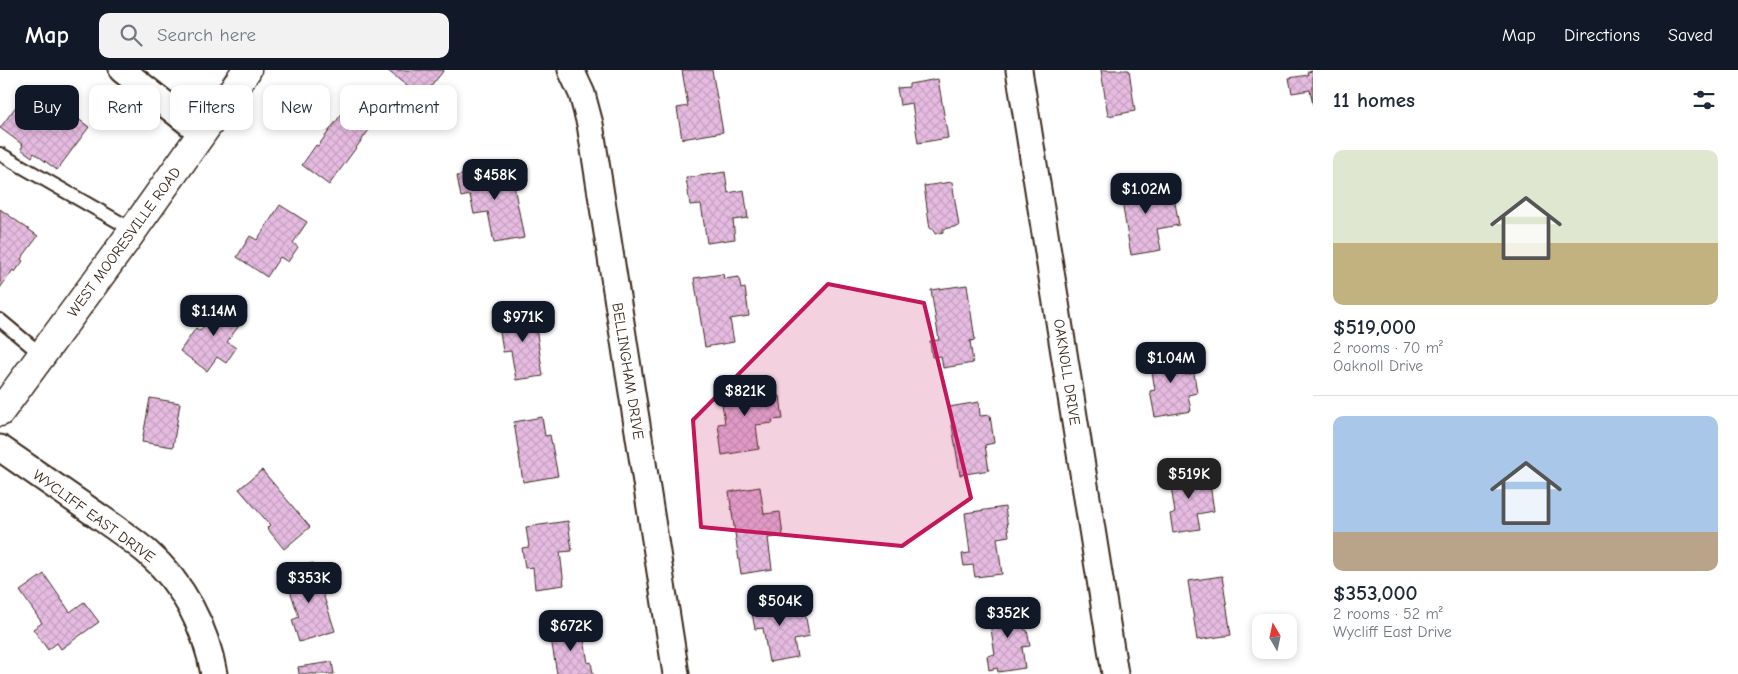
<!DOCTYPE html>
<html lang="en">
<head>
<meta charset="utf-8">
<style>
	body { margin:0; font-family:"Comic Neue",sans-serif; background:#f2f2f3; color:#1f2937; height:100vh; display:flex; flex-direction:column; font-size:19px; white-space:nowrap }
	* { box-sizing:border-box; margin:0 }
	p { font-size:16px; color:#747a83 }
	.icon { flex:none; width:28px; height:28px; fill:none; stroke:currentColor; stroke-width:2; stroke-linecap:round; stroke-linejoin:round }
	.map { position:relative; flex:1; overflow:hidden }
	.side { display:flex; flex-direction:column; background:#fff; width:425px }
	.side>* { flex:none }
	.guide { position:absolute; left:15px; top:15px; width:475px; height:45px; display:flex; gap:10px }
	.needle { width:32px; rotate:351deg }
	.fabs { position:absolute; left:1252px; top:544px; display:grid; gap:10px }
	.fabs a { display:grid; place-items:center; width:45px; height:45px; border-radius:10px; background:#fff; box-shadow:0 2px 8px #0003; font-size:25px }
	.price { position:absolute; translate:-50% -42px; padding:0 11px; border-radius:10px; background:#111827; color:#fff; font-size:16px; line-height:32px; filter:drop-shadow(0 1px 2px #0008) }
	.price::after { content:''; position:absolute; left:50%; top:30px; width:15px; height:11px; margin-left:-8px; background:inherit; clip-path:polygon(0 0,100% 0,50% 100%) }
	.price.active { background:#222; color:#fff }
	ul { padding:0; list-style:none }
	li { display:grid; align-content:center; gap:10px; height:265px; padding:0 20px }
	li+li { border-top:1px solid #e0e1e3 }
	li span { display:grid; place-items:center; height:155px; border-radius:10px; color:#555 }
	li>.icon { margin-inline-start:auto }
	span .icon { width:90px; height:90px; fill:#fffc; stroke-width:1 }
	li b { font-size:21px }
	h2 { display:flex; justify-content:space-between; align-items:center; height:60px; padding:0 20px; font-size:21px }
	.chip { padding:0 18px; border-radius:10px; background:#fff; box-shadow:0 2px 8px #0003; font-size:18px; line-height:45px }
	.chip.active { background:#111827; color:#fff }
	header { display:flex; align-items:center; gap:30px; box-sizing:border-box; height:70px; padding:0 25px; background:#111827; color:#fff }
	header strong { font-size:24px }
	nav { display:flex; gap:28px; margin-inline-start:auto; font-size:18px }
	.search { width:350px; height:45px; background:#f2f2f3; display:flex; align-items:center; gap:12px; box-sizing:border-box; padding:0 18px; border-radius:10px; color:#747a83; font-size:19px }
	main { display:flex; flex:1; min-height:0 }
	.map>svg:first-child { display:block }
	.building { fill:url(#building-cross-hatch); stroke:#3b2a1e }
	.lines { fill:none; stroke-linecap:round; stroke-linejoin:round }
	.lane-casing { stroke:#3b2a1e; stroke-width:16 }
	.street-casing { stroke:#3b2a1e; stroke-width:29 }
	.secondary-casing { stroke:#3b2a1e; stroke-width:31 }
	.lane { stroke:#fff; stroke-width:12 }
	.street { stroke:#fff; stroke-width:25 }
	.secondary { stroke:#fff; stroke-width:28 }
	.marked { fill:#c2185b; fill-opacity:0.2; stroke:#c2185b; stroke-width:4; stroke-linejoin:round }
	.labels { text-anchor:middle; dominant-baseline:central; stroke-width:4; stroke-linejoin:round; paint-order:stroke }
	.street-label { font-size:15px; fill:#3b2a1e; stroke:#fff }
</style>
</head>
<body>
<header>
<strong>Map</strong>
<div class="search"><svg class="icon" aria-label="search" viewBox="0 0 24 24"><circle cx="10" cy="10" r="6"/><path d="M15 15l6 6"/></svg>Search here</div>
<nav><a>Map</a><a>Directions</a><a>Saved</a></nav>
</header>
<main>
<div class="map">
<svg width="1313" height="604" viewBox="0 0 1313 604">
	<defs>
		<pattern id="building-cross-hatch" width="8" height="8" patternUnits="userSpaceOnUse" patternTransform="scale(1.25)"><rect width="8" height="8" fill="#e6bbe1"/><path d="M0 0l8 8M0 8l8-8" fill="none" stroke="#c6a1c1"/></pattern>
	</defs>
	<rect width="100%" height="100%" fill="#fff"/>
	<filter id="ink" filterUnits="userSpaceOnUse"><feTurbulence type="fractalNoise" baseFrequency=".02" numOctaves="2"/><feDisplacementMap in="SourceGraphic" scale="10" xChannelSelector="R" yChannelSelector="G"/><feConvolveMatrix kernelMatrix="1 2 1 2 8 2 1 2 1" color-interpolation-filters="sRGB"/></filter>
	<g filter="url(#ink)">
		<g class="building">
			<polygon points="387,0 444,0 422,28"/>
			<polygon points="682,0 712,0 723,62 682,69 677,38 688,36"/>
			<polygon points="1101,0 1129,0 1135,41 1108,46"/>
			<polygon points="1313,1 1313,35 1310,20 1292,23 1289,8 1308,5 1307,2"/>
			<polygon points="938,9 948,68 918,73 912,33 900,35 897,18 909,17 909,14"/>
			<polygon points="32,15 53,31 56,28 68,38 66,40 89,57 57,100 34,83 32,87 21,79 23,75 0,58"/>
			<polygon points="343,42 369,60 329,115 302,95 316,75 318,76"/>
			<polygon points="510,95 524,168 494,173 488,142 474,144 470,125 461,127 457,106"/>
			<polygon points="725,102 728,123 744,120 748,148 733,150 735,169 707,173 701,134 690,135 686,108"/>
			<polygon points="1149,109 1151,126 1173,122 1179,155 1157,159 1161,180 1131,185 1119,114"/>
			<polygon points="952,112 959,156 943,159 943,162 935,164 934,159 930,159 924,116"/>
			<polygon points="280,135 307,152 293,173 298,177 288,192 280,187 267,207 237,187 250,166 257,170"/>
			<polygon points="0,139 38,166 21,189 23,191 15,202 13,200 0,218"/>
			<polygon points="723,204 724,209 739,207 741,219 745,218 749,246 730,249 734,272 705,277 694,208"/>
			<polygon points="967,215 975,270 970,271 973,293 943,298 941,286 932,287 930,271 939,270 931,220"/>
			<polygon points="223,229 246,246 227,272 236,278 226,293 217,287 207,301 180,281 196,258 200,261"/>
			<polygon points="533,236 543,306 516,310 511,281 503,282 500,261 508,260 505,240"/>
			<polygon points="1182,279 1186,305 1194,303 1197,323 1188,325 1191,341 1155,347 1150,321 1155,320 1149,284"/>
			<polygon points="748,310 750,328 766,325 767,328 780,326 783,349 772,350 773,353 756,355 759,379 722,385 718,354 725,353 719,314"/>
			<polygon points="150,328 180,333 173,377 142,372"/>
			<polygon points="979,332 980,346 990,345 994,373 985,375 989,400 960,405 949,337"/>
			<polygon points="542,347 545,366 550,365 558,406 523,412 514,352"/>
			<polygon points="1200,399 1203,415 1210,414 1214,441 1197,444 1200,459 1173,463 1170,444 1175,443 1169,403"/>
			<polygon points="262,400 310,457 284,479 267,458 270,455 239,419"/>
			<polygon points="760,417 764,444 780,442 783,466 768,468 772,499 741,504 729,422"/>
			<polygon points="1005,437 1009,466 997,468 1002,504 975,507 973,495 964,496 962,484 970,483 965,443"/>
			<polygon points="568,451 572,481 560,482 564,515 535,519 533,497 525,498 522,478 529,477 526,457"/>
			<polygon points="313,493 335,561 299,572 292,550 299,547 284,503"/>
			<polygon points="44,504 70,542 84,532 99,552 61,579 57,573 48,580 33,559 42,553 20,521"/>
			<polygon points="1222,506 1231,565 1197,570 1188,511"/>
			<polygon points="788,527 790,543 805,541 809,567 794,570 797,587 769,592 763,558 755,559 750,533"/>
			<polygon points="1020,536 1024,560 1027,560 1030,576 1022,577 1025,598 998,602 997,598 989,600 987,586 995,584 988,541"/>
			<polygon points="582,557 588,593 591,592 593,604 557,604 550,563"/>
			<polygon points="332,592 334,604 299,604 298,597"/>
		</g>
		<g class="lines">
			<g class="lane-casing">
				<g id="lane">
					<polyline points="0,84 133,160"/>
					<polyline points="0,250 42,285"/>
				</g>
			</g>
			<g class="street-casing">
				<g id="street">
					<polyline points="122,0 202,63"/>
					<polyline points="571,0 582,24 590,54 676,604"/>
					<polyline points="1019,0 1115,604"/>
					<path d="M0,378C29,398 59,419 88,439C108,453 128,466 147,482C183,513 206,558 214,604"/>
				</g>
			</g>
			<g class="secondary-casing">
				<polyline id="secondary" points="0,342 124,173 247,0"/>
			</g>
			<use href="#lane" class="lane"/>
			<use href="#street" class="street"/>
			<use href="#secondary" class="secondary"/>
		</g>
	</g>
	<path class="marked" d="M828,214L924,233L971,428L902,476L701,457L693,350Z"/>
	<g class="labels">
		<g class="street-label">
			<text transform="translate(124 172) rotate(-54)">WEST MOORESVILLE ROAD</text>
			<text transform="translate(628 301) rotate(81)">BELLINGHAM DRIVE</text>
			<text transform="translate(1067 302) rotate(81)">OAKNOLL DRIVE</text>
			<text transform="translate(94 446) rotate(36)">WYCLIFF EAST DRIVE</text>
		</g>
	</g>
</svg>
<div class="fabs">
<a><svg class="needle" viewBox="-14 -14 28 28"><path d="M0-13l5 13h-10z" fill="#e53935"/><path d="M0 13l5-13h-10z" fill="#747a83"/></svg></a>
</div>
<b class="price" style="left:495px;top:131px">$458K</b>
<b class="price" style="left:1146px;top:145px">$1.02M</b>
<b class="price" style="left:214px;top:267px">$1.14M</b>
<b class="price" style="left:523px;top:273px">$971K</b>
<b class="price" style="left:1171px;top:314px">$1.04M</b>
<b class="price" style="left:745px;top:347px">$821K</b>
<b class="price active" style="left:1189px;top:430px">$519K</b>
<b class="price" style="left:309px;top:534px">$353K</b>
<b class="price" style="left:780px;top:557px">$504K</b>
<b class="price" style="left:1008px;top:569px">$352K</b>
<b class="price" style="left:571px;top:582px">$672K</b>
<div class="guide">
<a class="chip active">Buy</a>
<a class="chip">Rent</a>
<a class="chip">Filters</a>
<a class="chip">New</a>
<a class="chip">Apartment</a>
</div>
</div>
<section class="side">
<h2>11 homes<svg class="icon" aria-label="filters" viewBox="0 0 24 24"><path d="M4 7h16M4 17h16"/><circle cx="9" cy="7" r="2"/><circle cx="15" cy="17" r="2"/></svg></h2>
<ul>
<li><span style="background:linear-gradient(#dfe7d0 60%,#c2b280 0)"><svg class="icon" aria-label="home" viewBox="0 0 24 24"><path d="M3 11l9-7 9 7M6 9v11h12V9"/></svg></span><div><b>$519,000</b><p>2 rooms · 70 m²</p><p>Oaknoll Drive</p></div></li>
<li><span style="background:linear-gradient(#a9c7e8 75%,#b9a48a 0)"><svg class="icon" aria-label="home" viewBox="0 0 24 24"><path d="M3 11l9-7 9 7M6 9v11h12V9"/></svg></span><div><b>$353,000</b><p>2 rooms · 52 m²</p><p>Wycliff East Drive</p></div></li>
</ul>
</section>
</main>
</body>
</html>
